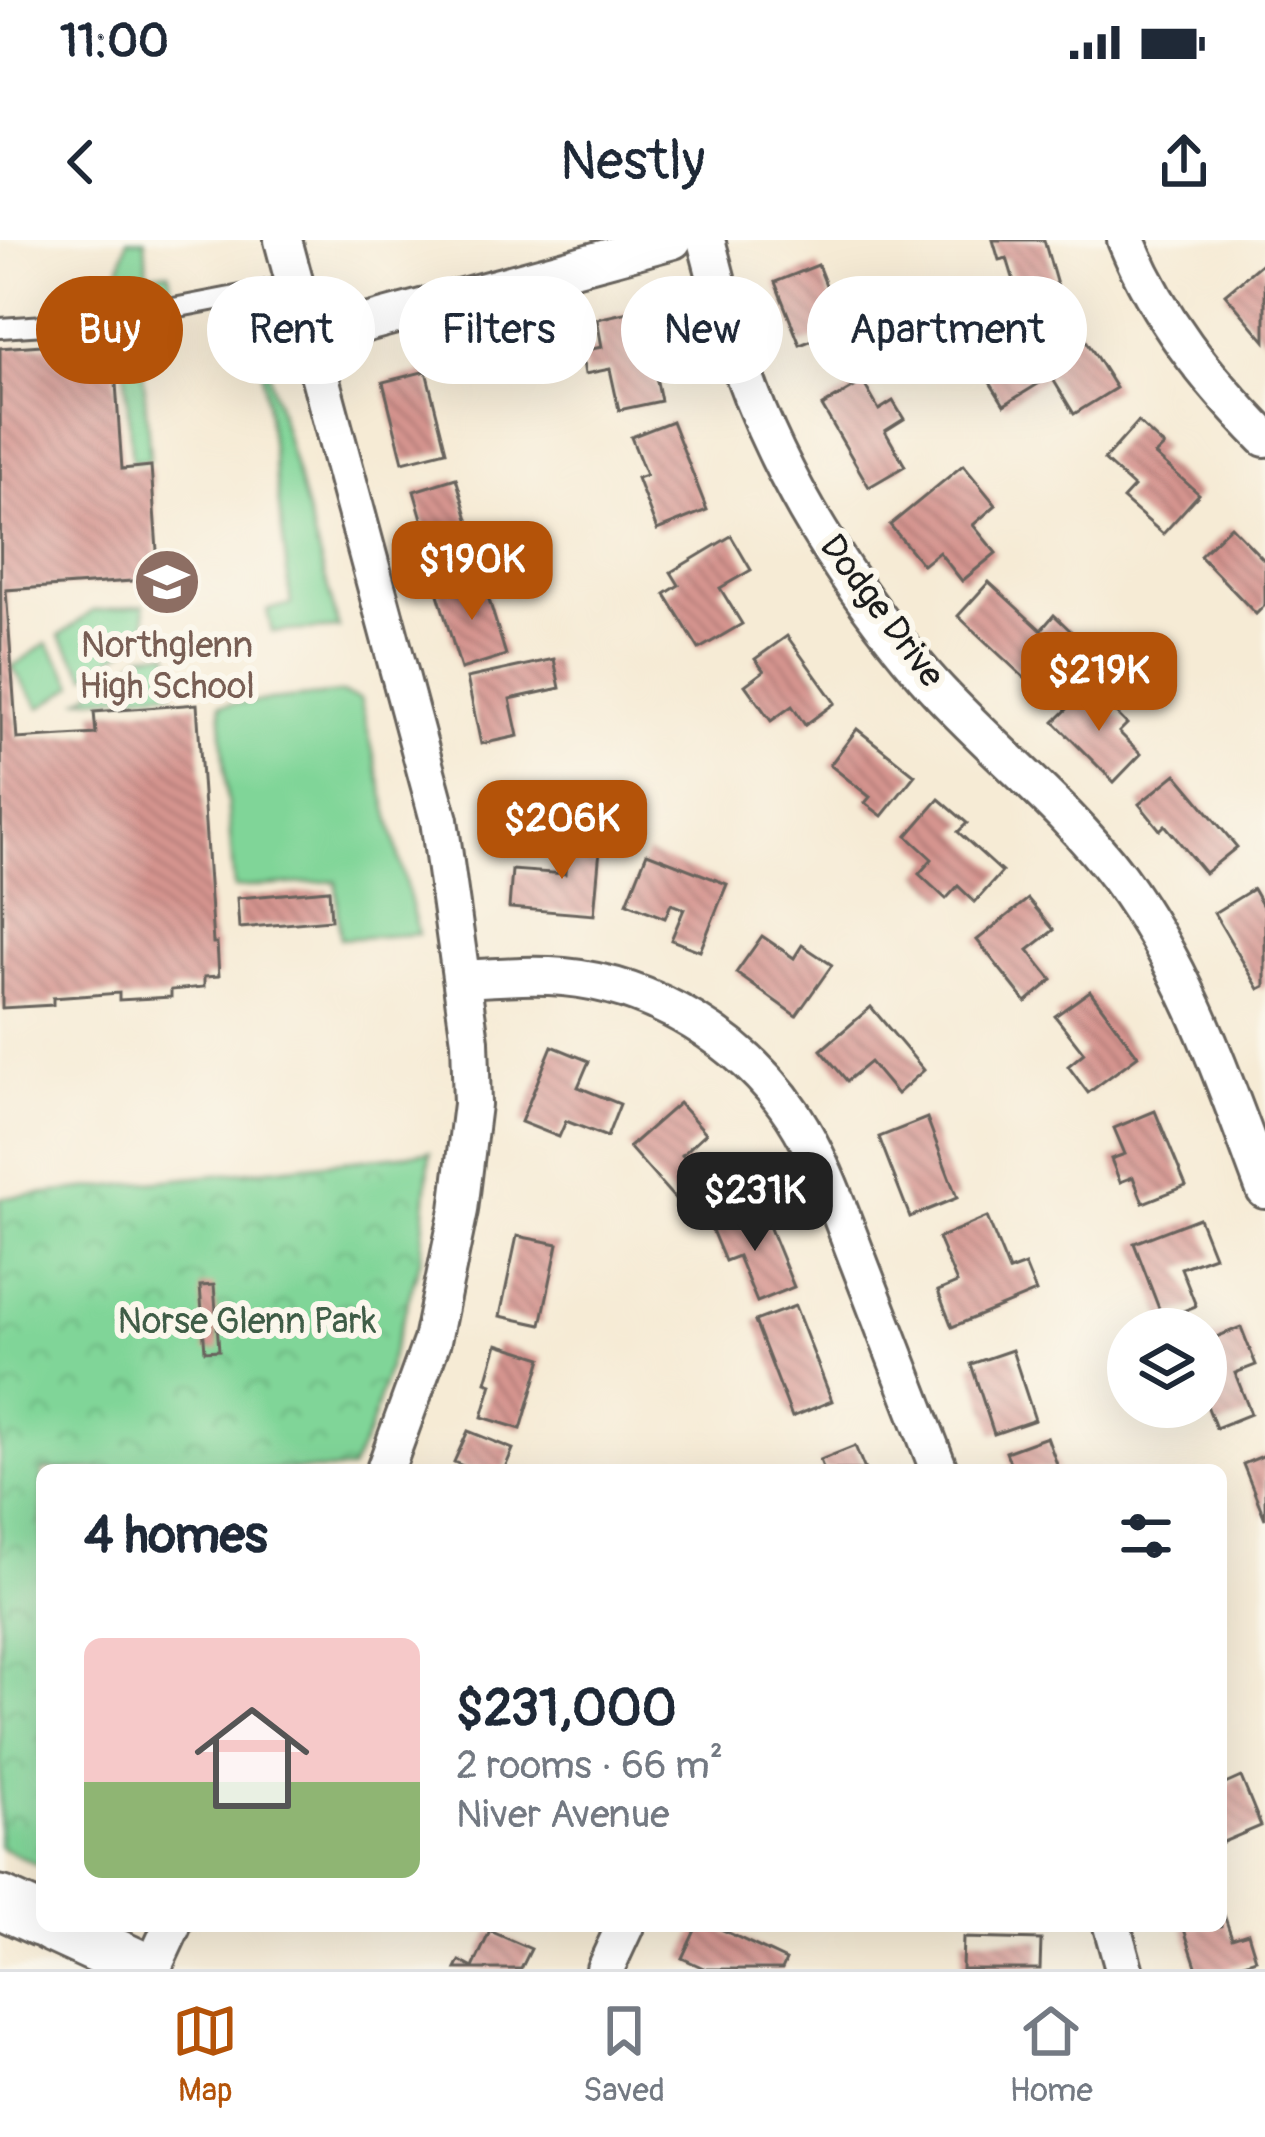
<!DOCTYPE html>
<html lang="en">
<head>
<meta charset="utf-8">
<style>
	body { margin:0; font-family:Pangolin,sans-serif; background:#f2f2f3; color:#1f2937; height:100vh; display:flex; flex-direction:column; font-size:45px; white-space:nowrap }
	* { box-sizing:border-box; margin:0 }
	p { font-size:39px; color:#747a83 }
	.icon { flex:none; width:66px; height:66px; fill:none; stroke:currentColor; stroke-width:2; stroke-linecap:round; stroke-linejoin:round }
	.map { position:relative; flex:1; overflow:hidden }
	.panel { position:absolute; left:36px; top:1224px; width:1191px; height:468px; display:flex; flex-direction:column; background:#fff; border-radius:18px; box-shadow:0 12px 48px #0002 }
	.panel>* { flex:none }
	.banner { position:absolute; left:36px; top:36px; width:1194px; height:108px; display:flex; gap:24px }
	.controls { position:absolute; left:1107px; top:1068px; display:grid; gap:24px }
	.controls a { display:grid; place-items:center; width:120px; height:120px; border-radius:50%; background:#fff; box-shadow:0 12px 48px #0002; font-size:60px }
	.price { position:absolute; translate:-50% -102px; padding:0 27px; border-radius:24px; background:#b45309; color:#fff; font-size:39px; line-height:78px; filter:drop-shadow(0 3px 6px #0008) }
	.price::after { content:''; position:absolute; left:50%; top:72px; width:36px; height:27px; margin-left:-18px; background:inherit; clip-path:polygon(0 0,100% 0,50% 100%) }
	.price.on { background:#222; color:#fff }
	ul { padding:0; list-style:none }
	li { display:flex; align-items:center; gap:36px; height:300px; padding:0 48px }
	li+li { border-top:3px solid #e0e1e3 }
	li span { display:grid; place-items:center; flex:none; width:336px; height:240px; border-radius:18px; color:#555 }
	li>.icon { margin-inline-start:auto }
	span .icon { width:144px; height:144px; fill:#fffc; stroke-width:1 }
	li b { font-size:51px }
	h2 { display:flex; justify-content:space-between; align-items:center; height:144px; padding:0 48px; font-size:51px }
	.tag { padding:0 42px; border-radius:54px; background:#fff; box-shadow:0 12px 48px #0002; font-size:42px; line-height:108px }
	.tag.on { background:#b45309; color:#fff }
	.status { display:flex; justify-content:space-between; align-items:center; height:84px; padding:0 60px; background:#fff; direction:ltr }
	.status svg { height:33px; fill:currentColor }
	header { display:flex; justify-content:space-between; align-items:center; height:156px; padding:0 48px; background:#fff; font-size:54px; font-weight:600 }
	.tab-bar { display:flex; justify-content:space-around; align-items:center; height:168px; border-top:3px solid #e0e1e3; background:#fff; font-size:33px; color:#747a83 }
	.tab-bar a { display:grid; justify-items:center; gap:6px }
	.tab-bar .on { color:#b45309 }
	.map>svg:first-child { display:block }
	.green { fill:#80d598; stroke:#4e785a; stroke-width:3 }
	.park { fill:url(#park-crowns); stroke:#4e785a; stroke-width:3 }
	.building { fill:url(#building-back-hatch) }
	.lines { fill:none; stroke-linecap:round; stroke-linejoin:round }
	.service-casing { stroke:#68645d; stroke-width:24 }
	.minor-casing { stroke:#68645d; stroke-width:42 }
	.secondary-casing { stroke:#68645d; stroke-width:57 }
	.service { stroke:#fff; stroke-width:18 }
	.minor { stroke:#fff; stroke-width:36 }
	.secondary { stroke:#fff; stroke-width:51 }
	.labels { text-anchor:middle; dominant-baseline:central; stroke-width:12; stroke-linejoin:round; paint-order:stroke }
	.street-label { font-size:36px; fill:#1c1c1c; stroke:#fbf7ec }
	.education-label { font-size:36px; fill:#785e54; stroke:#fbf7ec }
	.park-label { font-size:36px; fill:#3f5d47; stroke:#fbf7ec }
</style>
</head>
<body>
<div class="status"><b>11:00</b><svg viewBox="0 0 49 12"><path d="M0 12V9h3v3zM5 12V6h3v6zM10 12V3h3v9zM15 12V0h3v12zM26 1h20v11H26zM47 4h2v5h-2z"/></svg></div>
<header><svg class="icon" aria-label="back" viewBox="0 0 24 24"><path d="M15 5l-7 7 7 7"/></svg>Nestly<svg class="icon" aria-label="share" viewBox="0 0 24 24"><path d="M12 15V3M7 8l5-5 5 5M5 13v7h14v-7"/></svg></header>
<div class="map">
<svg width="1265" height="1729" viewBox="0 0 1265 1729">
	<defs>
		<pattern id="park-crowns" width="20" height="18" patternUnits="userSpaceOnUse" patternTransform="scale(3)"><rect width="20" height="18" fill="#80d598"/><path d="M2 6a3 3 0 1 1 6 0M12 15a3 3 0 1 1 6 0" fill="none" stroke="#6eb682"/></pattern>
		<pattern id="building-back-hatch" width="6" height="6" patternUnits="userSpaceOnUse" patternTransform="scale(3)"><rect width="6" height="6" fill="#d5948f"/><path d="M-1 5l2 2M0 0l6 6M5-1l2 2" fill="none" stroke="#ac7874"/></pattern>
	</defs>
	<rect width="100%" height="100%" fill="#fbf7ec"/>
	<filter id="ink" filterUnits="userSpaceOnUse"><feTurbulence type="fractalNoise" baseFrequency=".00833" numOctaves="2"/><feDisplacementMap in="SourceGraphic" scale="24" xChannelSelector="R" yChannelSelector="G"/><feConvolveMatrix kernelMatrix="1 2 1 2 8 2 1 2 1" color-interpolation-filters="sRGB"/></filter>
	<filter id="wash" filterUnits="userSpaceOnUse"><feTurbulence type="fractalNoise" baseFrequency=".004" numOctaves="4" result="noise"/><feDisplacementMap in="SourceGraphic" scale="48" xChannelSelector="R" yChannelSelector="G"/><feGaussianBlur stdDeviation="2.7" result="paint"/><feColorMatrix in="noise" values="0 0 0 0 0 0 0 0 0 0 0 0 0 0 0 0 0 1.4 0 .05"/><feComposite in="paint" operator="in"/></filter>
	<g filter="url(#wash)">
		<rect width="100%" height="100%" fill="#f6ebd5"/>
		<g class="green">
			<polygon points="127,0 145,0 147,33 169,32 171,48 121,60 117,38"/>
			<polygon points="258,94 339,388 272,392 267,370 291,364"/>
			<polygon points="123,100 141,107 150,219 132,221"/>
			<polygon points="144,365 147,394 87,436 59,396 93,371"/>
			<polygon points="47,403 75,445 40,468 12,427"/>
			<polygon points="169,412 173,451 81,459 144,414"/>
			<polygon points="341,453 360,459 418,694 340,699 336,641 234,648 220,465"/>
		</g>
		<polygon class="park" points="430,912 421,1017 369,1192 351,1230 42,1230 42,1627 0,1607 0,958"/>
		<g id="blocks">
			<g class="building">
				<polygon points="993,0 1044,0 1059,52 1021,64 1007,18 999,20"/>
				<polygon points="1262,23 1265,26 1265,101 1225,54"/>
				<polygon points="818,25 843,88 800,105 775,42"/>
				<polygon points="642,69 661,161 619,170 610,129 585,134 581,111 602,107 597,79"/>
				<polygon points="1077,86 1116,148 1074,174 1051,136 1004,165 976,120 1026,88 1040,109"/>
				<polygon points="113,100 122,229 151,226 159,339 6,350 17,499 96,494 94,472 197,464 213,703 217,703 219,736 204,737 204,747 171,750 171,757 119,760 119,753 53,758 53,765 2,768 0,108"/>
				<polygon points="426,131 446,211 403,222 383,142"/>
				<polygon points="863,142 879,170 893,161 904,179 885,191 905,226 869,247 822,166"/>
				<polygon points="672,181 707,270 657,290 637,238 646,235 631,197"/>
				<polygon points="1138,182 1164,206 1155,215 1199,254 1163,294 1123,259 1134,247 1104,220"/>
				<polygon points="963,225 996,265 973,285 996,313 962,341 939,312 923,325 890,285"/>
				<polygon points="456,238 477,310 435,323 414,251"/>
				<polygon points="1231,286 1265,321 1265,365 1256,374 1200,316"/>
				<polygon points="731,296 751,330 720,348 742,384 699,409 665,354 679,345 671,332"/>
				<polygon points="482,337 506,415 461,429 437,351"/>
				<polygon points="989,342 1041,390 1054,375 1077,397 1032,445 958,376"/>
				<polygon points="787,396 835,463 805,485 792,466 771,481 745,445 764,431 755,419"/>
				<polygon points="554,419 560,448 510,459 518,496 481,504 467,438"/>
				<polygon points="1090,447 1127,484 1119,492 1141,514 1114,542 1054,482"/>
				<polygon points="857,489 915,535 882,576 865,563 870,557 830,525"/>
				<polygon points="1176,534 1237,607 1205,633 1165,585 1160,590 1139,564"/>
				<polygon points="939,559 967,583 958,592 1002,632 975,662 958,646 946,659 919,634 932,619 907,596"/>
				<polygon points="568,595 601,598 594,675 509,668 512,630 565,634"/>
				<polygon points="647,613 727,644 700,711 671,700 684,669 671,664 665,678 627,663"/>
				<polygon points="1253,649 1265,670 1265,746 1259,749 1214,673"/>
				<polygon points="329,650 331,680 239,688 237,658"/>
				<polygon points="1028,659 1054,690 1028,710 1052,740 1026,762 977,700"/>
				<polygon points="762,696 794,718 802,705 832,725 796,776 736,733"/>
				<polygon points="1090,751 1138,816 1088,853 1068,826 1084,813 1055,776"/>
				<polygon points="871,767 924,830 897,854 870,822 847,841 821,810"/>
				<polygon points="552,806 589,821 578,847 620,864 607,897 566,881 559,897 521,882"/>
				<polygon points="679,863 706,893 682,915 709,945 683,968 629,907"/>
				<polygon points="1155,871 1186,946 1143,963 1133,937 1120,942 1111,919 1125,914 1114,888"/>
				<polygon points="927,878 957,958 910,977 879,897"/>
				<polygon points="762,969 794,1047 757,1062 738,1016 725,1021 712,990"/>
				<polygon points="987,977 1009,1031 1025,1025 1036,1052 952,1087 938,1051 957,1043 938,998"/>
				<polygon points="1199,978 1214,1016 1181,1028 1196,1066 1163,1079 1134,1003"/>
				<polygon points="517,996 558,1004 541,1085 500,1076"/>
				<polygon points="214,1045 219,1110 205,1111 200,1046"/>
				<polygon points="795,1066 832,1161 792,1177 755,1081"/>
				<polygon points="1241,1087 1256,1125 1235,1133 1251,1174 1216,1188 1206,1163 1206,1101"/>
				<polygon points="497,1104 542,1118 521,1189 482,1177 492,1144 486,1142"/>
				<polygon points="1012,1110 1035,1180 994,1194 971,1124"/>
				<polygon points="468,1191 513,1209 504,1230 461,1230 463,1226 454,1222"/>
				<polygon points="1047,1197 1059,1230 1013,1230 1006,1212"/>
				<polygon points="855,1206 865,1230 824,1230 820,1220"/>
				<polygon points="1265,1215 1265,1279 1243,1224"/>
				<polygon points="1241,1537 1261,1586 1221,1603 1221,1546"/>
				<polygon points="1221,1666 1232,1698 1248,1693 1256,1719 1226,1729 1197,1729 1183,1686 1221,1686"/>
				<polygon points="697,1686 714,1686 786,1720 782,1729 706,1729 682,1718"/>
				<polygon points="490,1691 531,1709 521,1729 456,1729 460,1721 473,1728"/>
				<polygon points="963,1698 1041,1700 1040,1729 962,1729"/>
			</g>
		</g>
	</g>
	<g filter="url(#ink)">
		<use href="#blocks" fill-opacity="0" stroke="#68645d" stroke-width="3"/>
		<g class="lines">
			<g class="service-casing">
				<polyline id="service" points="0,88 106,81 294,45"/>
			</g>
			<g class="minor-casing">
				<g id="minor">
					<polyline points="283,0 439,580 470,801 472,864 459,970 432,1101 385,1230"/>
					<path d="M706,0C718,43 728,89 743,132C781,241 848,347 924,435C985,505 1063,563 1119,638C1190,735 1223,839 1265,950"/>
					<path d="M1126,0C1158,78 1207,139 1265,198"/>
					<polyline points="307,99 673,0"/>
					<path d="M464,739C498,737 531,734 564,737C653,745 744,801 793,875C823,921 840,974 860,1025C886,1093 913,1162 939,1230"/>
					<polyline points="1112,1686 1124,1729"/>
					<polyline points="152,1729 172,1686"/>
					<polyline points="605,1729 625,1686"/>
				</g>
			</g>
			<g class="secondary-casing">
				<g id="secondary">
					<polyline points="0,1662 42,1681"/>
					<polyline points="52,1686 145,1729"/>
				</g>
			</g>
			<use href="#service" class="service"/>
			<use href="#minor" class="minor"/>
			<use href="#secondary" class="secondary"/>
		</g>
	</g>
	<defs>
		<g id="school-disc" transform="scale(3.45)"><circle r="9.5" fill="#8d6e63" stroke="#fbf7ec"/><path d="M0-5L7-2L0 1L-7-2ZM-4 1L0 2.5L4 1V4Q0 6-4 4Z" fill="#fff"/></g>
	</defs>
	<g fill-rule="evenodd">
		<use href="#school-disc" x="167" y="342"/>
	</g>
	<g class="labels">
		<g class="street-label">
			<text transform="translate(882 371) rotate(53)">Dodge Drive</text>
		</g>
		<g class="education-label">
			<text x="167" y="405">Northglenn<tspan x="167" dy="41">High School</tspan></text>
		</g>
		<g class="park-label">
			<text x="247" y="1081">Norse Glenn Park</text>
		</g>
	</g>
</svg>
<div class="controls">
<a><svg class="icon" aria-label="layers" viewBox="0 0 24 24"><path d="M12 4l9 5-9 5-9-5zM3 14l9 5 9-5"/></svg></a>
</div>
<b class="price" style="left:472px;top:383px">$190K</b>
<b class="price" style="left:1099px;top:494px">$219K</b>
<b class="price" style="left:562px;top:642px">$206K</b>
<b class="price on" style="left:755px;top:1014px">$231K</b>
<div class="banner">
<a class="tag on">Buy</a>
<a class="tag">Rent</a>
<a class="tag">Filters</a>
<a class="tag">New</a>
<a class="tag">Apartment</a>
</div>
<section class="panel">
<h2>4 homes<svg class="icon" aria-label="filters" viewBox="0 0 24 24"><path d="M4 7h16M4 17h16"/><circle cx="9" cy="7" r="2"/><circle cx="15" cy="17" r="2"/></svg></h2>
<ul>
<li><span style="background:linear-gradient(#f6c9c9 60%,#8fb573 0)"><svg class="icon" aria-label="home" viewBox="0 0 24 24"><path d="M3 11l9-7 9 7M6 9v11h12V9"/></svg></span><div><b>$231,000</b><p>2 rooms · 66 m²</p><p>Niver Avenue</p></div></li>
</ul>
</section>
</div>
<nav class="tab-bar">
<a class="on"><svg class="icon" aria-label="map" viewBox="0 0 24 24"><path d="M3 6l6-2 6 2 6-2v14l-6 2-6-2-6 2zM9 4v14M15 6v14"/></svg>Map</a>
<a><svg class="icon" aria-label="saved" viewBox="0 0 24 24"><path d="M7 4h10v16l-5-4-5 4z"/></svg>Saved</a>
<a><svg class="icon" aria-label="home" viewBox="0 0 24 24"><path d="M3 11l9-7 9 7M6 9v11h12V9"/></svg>Home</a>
</nav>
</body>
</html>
